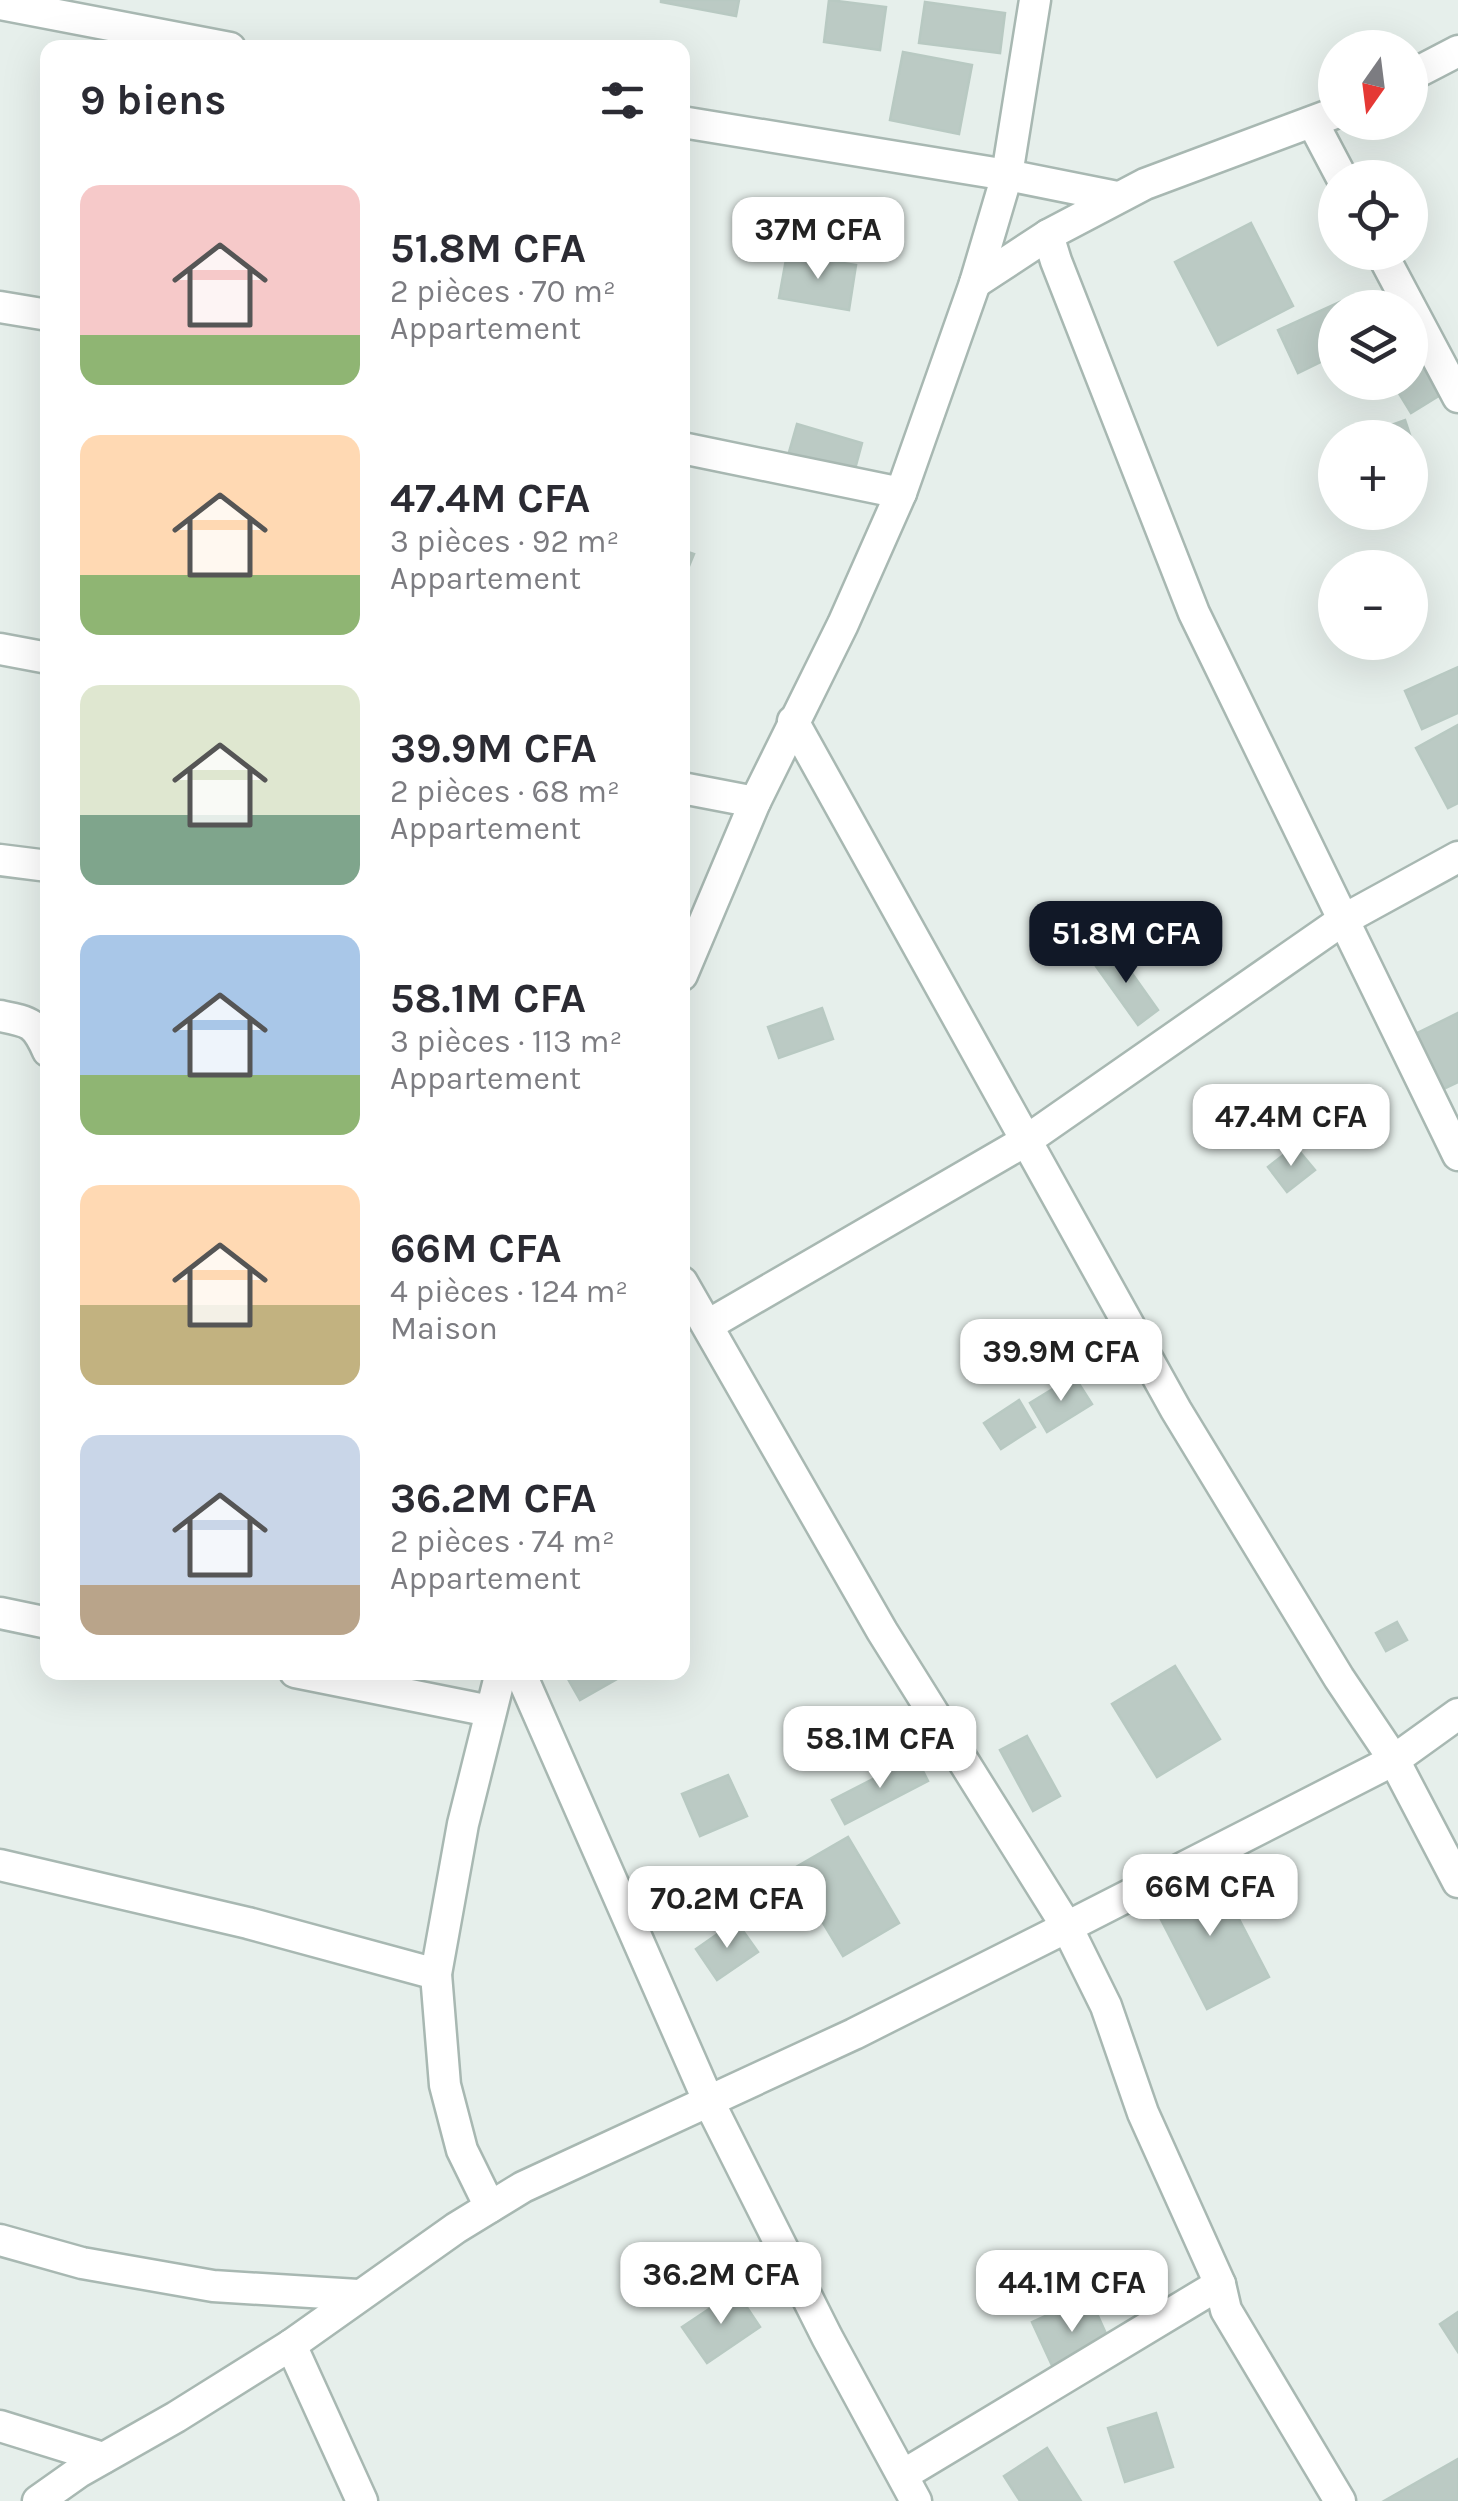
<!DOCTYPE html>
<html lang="fr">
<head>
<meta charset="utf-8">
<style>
	body { margin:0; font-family:Karla,sans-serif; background:#f7f7f7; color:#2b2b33; height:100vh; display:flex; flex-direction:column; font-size:38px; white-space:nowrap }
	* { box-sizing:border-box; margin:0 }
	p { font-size:32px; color:#7c7c81 }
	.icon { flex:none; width:55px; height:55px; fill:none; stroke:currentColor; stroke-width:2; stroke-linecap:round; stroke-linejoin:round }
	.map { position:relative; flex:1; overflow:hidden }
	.sheet { position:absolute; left:40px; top:40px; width:650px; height:1640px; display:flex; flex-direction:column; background:#fff; border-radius:20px; box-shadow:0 10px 40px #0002 }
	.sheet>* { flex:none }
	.needle { width:65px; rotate:194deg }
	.buttons { position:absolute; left:1318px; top:30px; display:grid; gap:20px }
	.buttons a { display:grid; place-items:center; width:110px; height:110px; border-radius:50%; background:#fff; box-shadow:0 10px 40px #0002; font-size:50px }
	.price { position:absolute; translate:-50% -85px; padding:0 22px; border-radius:20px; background:#fff; color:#222; font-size:32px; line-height:65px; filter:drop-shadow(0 2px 5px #0008) }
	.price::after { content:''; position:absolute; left:50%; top:60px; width:30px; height:22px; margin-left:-15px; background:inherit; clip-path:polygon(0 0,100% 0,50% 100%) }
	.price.on { background:#111827; color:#fff }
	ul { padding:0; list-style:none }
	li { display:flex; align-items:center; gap:30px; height:250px; padding:0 40px }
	li span { display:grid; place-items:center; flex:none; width:280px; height:200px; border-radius:20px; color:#555 }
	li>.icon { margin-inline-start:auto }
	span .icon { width:120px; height:120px; fill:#fffc; stroke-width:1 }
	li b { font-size:42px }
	h2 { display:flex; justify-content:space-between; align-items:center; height:120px; padding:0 40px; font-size:42px }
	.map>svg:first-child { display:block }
	.building { fill:#bbcac4; stroke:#b8c9c2; stroke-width:2.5 }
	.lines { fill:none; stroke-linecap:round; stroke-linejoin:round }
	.minor-casing { stroke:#a8b8b2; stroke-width:35 }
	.minor { stroke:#fff; stroke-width:30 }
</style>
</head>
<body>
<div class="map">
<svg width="1458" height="2501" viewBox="0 0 1458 2501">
	<rect width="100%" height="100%" fill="#e6efeb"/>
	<g class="building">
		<polygon points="661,0 739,0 736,16 661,2"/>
		<polygon points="829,0 886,7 880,50 824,42"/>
		<polygon points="925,2 1005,13 1000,53 919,43"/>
		<polygon points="903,52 972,65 959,134 890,120"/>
		<polygon points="1251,223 1293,306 1218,345 1175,262"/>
		<polygon points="787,254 856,265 849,310 779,298"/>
		<polygon points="1340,302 1343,308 1335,308 1335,355 1298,373 1278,330"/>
		<polygon points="1421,352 1445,392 1411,413 1392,382 1410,382 1410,359"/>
		<polygon points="1405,420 1420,465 1410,468 1410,438 1355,438"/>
		<polygon points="797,424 862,443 848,495 782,477"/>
		<polygon points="682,550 694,554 682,583"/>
		<polygon points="1458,667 1458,713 1422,729 1405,691"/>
		<polygon points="1458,725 1458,803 1448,808 1416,748"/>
		<polygon points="1114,948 1158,1010 1138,1025 1093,962"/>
		<polygon points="822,1008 833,1039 779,1058 768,1027"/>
		<polygon points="1458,1013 1458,1082 1439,1091 1411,1036"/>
		<polygon points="1295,1146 1315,1170 1287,1192 1268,1167"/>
		<polygon points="1074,1376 1092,1404 1047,1432 1030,1403"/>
		<polygon points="1019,1400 1035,1427 1001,1449 984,1423"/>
		<polygon points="1397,1622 1407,1640 1386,1651 1376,1633"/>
		<polygon points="1175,1666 1220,1739 1157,1777 1112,1704"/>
		<polygon points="564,1672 613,1672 617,1679 580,1700"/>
		<polygon points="1027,1736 1060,1796 1033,1811 1000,1750"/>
		<polygon points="916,1757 928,1781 845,1824 832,1800"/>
		<polygon points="728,1775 747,1816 700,1836 682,1794"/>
		<polygon points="848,1837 899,1923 843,1956 791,1870"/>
		<polygon points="1213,1869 1269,1977 1207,2009 1151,1900"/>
		<polygon points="736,1921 758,1952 717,1980 696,1949"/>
		<polygon points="736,2291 760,2327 707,2363 682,2327"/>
		<polygon points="1089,2296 1112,2347 1056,2374 1032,2322"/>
		<polygon points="1458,2312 1458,2352 1440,2324"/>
		<polygon points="1156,2413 1173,2467 1125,2482 1108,2428"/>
		<polygon points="1047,2448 1081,2501 1020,2501 1004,2476"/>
		<polygon points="1458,2459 1458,2501 1384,2501"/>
	</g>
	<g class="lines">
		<g class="minor-casing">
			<g id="minor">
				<polyline points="0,4 230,48"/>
				<polyline points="1410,76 1458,51"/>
				<polyline points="682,122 1007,175 1117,197"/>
				<polyline points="1313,123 1342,178"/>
				<polyline points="1048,235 1056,261 1194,613 1458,1155"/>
				<polyline points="1381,252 1458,397"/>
				<polyline points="975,283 1048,235 1145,184 1335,113"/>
				<polyline points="0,307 48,315"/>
				<polyline points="682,448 901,493"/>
				<polyline points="0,649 48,658"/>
				<polyline points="793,721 1176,1410 1339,1678 1394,1760 1458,1882"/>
				<polyline points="682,788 755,802"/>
				<polyline points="0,860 48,866"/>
				<polyline points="682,975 755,802 843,624 901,493 975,283 1007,175 1035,0"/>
				<path d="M0,1016C30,1022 35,1022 48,1051"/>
				<polyline points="682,1282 882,1631 1067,1927 1106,2006 1143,2113 1220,2284 1226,2310 1340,2501"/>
				<polyline points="708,1325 1027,1140 1343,920 1458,857"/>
				<polyline points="0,1613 48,1623"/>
				<polyline points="295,1672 490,1711"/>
				<polyline points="520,1672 708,2100 827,2337 916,2501"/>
				<polyline points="0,1865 248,1923 436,1974"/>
				<polyline points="490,2207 462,2150 445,2085 436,1974 463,1824 501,1672"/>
				<polyline points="0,2240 82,2263 213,2286 358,2295"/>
				<polyline points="291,2345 362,2501"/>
				<polyline points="0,2426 103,2458"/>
				<polyline points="903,2475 1220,2284"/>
				<polyline points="38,2501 79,2472 176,2417 291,2345 456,2228 523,2187 854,2034 1067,1927 1394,1760 1458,1714"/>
			</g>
		</g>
		<use href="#minor" class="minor"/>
	</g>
</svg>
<div class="buttons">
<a><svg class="needle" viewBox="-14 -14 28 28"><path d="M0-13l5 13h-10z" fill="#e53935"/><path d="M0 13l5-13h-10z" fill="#7c7c81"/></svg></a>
<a><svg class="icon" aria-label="locate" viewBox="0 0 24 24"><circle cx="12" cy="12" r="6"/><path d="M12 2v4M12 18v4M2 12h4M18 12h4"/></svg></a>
<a><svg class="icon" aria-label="layers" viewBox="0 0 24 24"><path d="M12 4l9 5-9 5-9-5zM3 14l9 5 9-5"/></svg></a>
<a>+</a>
<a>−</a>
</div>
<b class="price" style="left:818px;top:282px">37M CFA</b>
<b class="price on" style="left:1126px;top:986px">51.8M CFA</b>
<b class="price" style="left:1291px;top:1169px">47.4M CFA</b>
<b class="price" style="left:1061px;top:1404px">39.9M CFA</b>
<b class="price" style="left:880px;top:1791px">58.1M CFA</b>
<b class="price" style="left:1210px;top:1939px">66M CFA</b>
<b class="price" style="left:727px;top:1951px">70.2M CFA</b>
<b class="price" style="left:721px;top:2327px">36.2M CFA</b>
<b class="price" style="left:1072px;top:2335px">44.1M CFA</b>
<section class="sheet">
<h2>9 biens<svg class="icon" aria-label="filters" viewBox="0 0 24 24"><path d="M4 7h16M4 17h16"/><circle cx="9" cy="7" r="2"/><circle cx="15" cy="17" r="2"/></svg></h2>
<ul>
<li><span style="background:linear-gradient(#f6c9c9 75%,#8fb573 0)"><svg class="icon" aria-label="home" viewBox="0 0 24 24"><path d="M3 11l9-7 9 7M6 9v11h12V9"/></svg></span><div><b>51.8M CFA</b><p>2 pièces · 70 m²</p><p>Appartement</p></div></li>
<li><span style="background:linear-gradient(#ffd9b3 70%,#8fb573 0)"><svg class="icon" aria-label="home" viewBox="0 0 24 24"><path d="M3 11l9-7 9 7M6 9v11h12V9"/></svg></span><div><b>47.4M CFA</b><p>3 pièces · 92 m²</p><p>Appartement</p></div></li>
<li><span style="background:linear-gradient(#dfe7d0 65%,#7fa58c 0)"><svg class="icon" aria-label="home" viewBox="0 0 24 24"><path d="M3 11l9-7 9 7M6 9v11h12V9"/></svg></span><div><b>39.9M CFA</b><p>2 pièces · 68 m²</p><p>Appartement</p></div></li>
<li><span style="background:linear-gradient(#a9c7e8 70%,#8fb573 0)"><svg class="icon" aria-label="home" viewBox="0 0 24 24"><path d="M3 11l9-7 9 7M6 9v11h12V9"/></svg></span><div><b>58.1M CFA</b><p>3 pièces · 113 m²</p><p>Appartement</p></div></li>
<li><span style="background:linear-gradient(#ffd9b3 60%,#c2b280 0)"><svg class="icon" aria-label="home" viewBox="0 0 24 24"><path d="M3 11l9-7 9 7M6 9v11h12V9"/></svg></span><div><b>66M CFA</b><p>4 pièces · 124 m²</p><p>Maison</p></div></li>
<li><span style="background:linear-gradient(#c9d6e8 75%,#b9a48a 0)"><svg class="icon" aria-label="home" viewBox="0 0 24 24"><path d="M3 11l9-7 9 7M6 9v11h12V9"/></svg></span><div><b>36.2M CFA</b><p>2 pièces · 74 m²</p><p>Appartement</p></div></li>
</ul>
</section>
</div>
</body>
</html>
